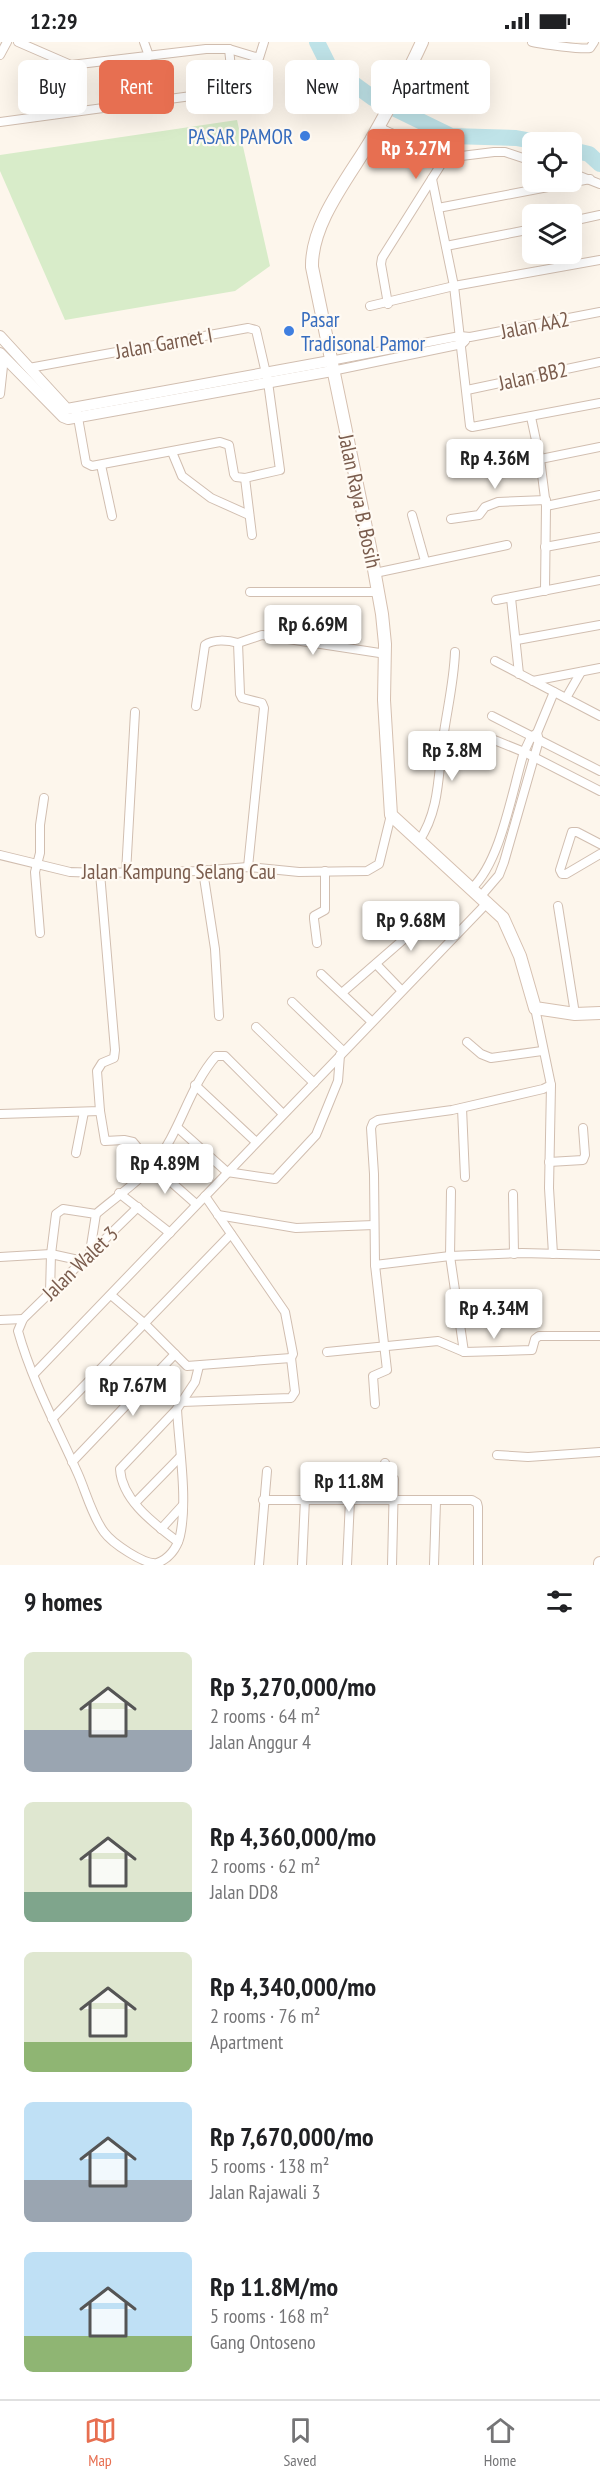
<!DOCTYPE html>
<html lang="en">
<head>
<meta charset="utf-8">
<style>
	body { margin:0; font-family:"PT Sans Narrow",sans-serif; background:#f6f6f6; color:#202124; height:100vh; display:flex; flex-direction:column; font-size:22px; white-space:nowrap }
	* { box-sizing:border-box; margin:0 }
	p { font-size:20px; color:#757577 }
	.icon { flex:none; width:33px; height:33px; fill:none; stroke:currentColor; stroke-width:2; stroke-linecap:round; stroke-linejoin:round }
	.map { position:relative; height:1523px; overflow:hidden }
	.sheet { display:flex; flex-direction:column; background:#fff; flex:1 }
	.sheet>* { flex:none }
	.top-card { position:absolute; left:18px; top:18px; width:564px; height:54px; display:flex; gap:12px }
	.controls { position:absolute; left:522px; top:90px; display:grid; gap:12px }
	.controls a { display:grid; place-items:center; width:60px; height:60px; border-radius:9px; background:#fff; box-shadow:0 6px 24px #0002; font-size:30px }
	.price { position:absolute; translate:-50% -51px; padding:0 14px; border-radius:6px; background:#fff; color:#222; font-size:20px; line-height:39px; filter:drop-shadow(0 2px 3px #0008) }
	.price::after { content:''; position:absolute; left:50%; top:36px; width:18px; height:14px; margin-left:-9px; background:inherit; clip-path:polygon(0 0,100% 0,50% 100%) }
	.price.current { background:#e76f51; color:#fff }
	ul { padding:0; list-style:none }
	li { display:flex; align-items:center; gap:18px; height:150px; padding:0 24px }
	li span { display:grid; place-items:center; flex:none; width:168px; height:120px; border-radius:9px; color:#555 }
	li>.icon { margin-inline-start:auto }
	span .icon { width:72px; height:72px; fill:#fffc; stroke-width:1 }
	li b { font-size:26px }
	h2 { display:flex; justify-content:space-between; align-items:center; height:72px; padding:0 24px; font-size:26px }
	.chip { padding:0 21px; border-radius:9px; background:#fff; box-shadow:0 6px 24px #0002; font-size:21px; line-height:54px }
	.chip.current { background:#e76f51; color:#fff }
	.status { display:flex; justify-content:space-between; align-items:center; height:42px; padding:0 30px; background:#fff; direction:ltr }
	.status svg { height:16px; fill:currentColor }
	.menu { display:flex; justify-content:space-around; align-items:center; height:84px; border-top:2px solid #e0e0e0; background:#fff; font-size:16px; color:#757577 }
	.menu a { display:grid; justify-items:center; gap:3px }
	.menu .current { color:#e76f51 }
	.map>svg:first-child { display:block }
	.green { fill:#d8ecc9 }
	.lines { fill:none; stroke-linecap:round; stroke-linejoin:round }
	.river { stroke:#bfe3e8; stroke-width:16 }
	.minor-casing { stroke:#d1beb0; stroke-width:10 }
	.tertiary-casing { stroke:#d1beb0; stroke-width:12 }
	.secondary-casing { stroke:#d6c0b0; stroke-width:14 }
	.minor { stroke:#fff; stroke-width:8 }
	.tertiary { stroke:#fff; stroke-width:10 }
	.secondary { stroke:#fff; stroke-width:12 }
	.shop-dot { fill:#3f7fe0; stroke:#fffaf3; stroke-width:2 }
	.labels { text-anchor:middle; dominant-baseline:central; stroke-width:4.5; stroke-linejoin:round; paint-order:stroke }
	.shop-label { font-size:21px; fill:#366cbe; stroke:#fffaf3; text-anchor:end }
	.street-label { font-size:21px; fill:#7a5c4d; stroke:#fffaf3 }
</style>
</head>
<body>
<div class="status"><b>12:29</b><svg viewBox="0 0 49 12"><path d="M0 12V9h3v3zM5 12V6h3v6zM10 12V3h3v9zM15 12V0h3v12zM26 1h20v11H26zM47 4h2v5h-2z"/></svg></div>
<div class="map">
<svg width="600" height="1523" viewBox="0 0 600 1523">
	<rect width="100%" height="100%" fill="#fdf6ec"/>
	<polygon class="green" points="237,78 270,224 235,249 65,278 0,129 0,113"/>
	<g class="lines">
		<g class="river">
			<polyline points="317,0 329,24 373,56 451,94 516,96 538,100"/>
			<polyline points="572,108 589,112 600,122"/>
		</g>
		<g class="minor-casing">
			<g id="minor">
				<polyline points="18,0 71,23 206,7 229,7 259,16 264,0"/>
				<polyline points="144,0 149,14"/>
				<path d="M532,0C539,2 585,8 590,6L594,0"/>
				<polyline points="0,13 7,0"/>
				<polyline points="54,72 66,47"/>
				<polyline points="0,80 228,49 233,44 229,7"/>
				<polyline points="378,85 445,116"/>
				<polyline points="572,131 600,142"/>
				<polyline points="432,137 454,244 470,384 472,385 600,361"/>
				<polyline points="438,166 590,137"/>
				<polyline points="572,179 600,173"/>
				<polyline points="446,204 532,187"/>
				<polyline points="388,262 381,222 382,216 445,116 494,110 505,110 532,119"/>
				<polyline points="370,264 454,244 600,218"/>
				<polyline points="330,319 460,294 470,295 600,270"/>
				<polyline points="29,326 248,286 256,288 268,340 280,428 245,436 236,435 234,432 229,403 220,400 92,424 86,421 77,370"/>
				<polyline points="332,329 462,302 465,299"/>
				<polyline points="467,348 600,320"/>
				<polyline points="0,352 4,315"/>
				<polyline points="531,375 540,417 546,464 545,549"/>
				<polyline points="172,410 182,434 211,456 249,473"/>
				<polyline points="101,423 112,474"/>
				<polyline points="491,427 600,405"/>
				<polyline points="245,436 252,493"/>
				<polyline points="546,464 600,453"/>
				<polyline points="412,473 425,519"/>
				<polyline points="451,477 479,473 485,465 498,460 546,458"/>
				<polyline points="545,505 600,495"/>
				<polyline points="375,531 507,503"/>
				<polyline points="250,550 378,550"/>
				<polyline points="511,556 519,632"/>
				<polyline points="496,558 600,538"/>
				<polyline points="517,598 600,583"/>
				<polyline points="238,601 262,593 386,612"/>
				<polyline points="495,619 600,674"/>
				<polyline points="533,639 600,626"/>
				<polyline points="566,656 581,630"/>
				<path d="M196,664L205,603C213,597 228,598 238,601L240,652L242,656L262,661L264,666L248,825"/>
				<polyline points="492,674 600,729"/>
				<polyline points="487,695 524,710 600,749"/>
				<path d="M419,799C440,768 438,732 443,697C447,668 454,639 455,610"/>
				<polyline points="600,802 577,790 572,790 560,828 562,832 566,832 600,812"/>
				<polyline points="0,813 70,830 100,831 198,829 248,825 299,830 367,829 379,822 391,773"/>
				<polyline points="203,829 215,907 219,974"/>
				<polyline points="126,831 135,670"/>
				<path d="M472,846C501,819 512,749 524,710L531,695L537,691"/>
				<polyline points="481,854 499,833 504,820 539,698 537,691 554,650"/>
				<polyline points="558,864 575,972"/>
				<polyline points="40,891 35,830 40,811 40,783 44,756"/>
				<polyline points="317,901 314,877 314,874 325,868 325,829"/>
				<polyline points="376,922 401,948"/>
				<polyline points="321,932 371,979"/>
				<polyline points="343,950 427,877"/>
				<polyline points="292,960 343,1009"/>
				<polyline points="256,985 314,1041"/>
				<polyline points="467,1000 481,1012 491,1016 542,1009"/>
				<polyline points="195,1043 255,1099"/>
				<polyline points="551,1043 549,1146 553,1212"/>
				<polyline points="462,1066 465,1135"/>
				<polyline points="100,1069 105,1099 124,1098 133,1100 153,1124 196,1162"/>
				<polyline points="0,1072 100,1069 97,1029 102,1021 114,1016 115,1008 100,831"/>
				<polyline points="178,1086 227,1130 275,1137 316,1093 338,1039 340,1013"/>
				<polyline points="76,1111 84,1070"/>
				<polyline points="549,1120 583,1118 585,1113 583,1086"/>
				<polyline points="451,1149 450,1214 464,1310"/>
				<polyline points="119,1151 170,1191"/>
				<polyline points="513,1152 514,1212"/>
				<path d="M138,1165L23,1277L18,1289C32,1339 57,1385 78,1432C86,1450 92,1474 104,1490C112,1501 144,1523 157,1521C169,1517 177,1506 180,1494C188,1458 179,1405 177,1367"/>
				<polyline points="218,1173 296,1186 374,1183"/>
				<polyline points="90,1210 96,1172"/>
				<polyline points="0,1215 51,1212 83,1219"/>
				<polyline points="375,1223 450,1214 522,1211 600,1213"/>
				<path d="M50,1251L51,1212L56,1172L63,1167L96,1172C112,1158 141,1138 153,1123C181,1090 188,1046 216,1014H225L283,1072"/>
				<polyline points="111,1253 145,1282 187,1324 291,1316 293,1312 285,1270 205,1154"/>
				<polyline points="0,1278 23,1277"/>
				<polyline points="327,1310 438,1299 464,1310 532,1308 535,1297 539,1294 600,1294"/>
				<polyline points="34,1332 488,860"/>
				<polyline points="182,1360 291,1356 295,1350 291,1316"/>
				<polyline points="375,1362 373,1334 387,1328 375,1223 374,1132 371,1086 373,1081 378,1078 452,1068 543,1047 551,1043 535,966"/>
				<polyline points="52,1377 231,1192"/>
				<polyline points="497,1413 528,1415 600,1410"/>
				<polyline points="72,1420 175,1312"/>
				<polyline points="385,1421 385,1431 394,1437 392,1523"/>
				<polyline points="263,1458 472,1458 477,1461 478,1465 478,1523"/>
				<polyline points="135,1461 180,1415"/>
				<polyline points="161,1487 182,1464"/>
				<path d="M178,1500C155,1482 122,1459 120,1427L177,1367L195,1340L199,1324"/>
				<polyline points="259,1523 267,1429"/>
				<polyline points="302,1523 305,1457"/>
				<polyline points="347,1523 350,1458"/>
				<polyline points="434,1523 436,1459"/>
			</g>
		</g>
		<g class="tertiary-casing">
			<g id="tertiary">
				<polyline points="0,294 67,367 330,319"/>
				<polyline points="0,311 63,375 68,377 332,329"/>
			</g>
		</g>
		<g class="secondary-casing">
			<g id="secondary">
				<path d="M422,0C407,33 389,66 371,98C349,135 311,181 312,225L370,505L382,572L385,602L384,658L391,773L503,876L520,914L535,966L575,972L600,971"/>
				<polyline points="600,1523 600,1521"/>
			</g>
		</g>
		<use href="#minor" class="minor"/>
		<use href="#tertiary" class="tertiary"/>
		<use href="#secondary" class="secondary"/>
	</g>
	<g class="shop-dot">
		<circle cx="305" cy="94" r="6"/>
		<circle cx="289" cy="289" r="6"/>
	</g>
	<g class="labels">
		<g class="shop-label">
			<text x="293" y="94">PASAR PAMOR</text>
			<text x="301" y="277" text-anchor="start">Pasar<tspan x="301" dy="24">Tradisonal Pamor</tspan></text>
		</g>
		<g class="street-label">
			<text transform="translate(535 283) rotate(-11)">Jalan AA2</text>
			<text transform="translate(164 301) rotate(-10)">Jalan Garnet I</text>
			<text transform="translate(533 334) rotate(-12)">Jalan BB2</text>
			<text transform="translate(360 459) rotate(78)">Jalan Raya B. Bosih</text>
			<text x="179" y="829">Jalan Kampung Selang Cau</text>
			<text transform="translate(80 1221) rotate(-44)">Jalan Walet 3</text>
		</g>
	</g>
</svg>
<div class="controls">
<a><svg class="icon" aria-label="locate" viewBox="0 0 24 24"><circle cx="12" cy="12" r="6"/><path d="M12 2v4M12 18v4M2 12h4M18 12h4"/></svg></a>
<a><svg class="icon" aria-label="layers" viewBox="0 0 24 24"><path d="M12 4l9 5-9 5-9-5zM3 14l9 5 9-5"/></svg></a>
</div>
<b class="price current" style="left:416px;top:138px">Rp 3.27M</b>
<b class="price" style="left:495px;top:448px">Rp 4.36M</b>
<b class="price" style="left:313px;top:614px">Rp 6.69M</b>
<b class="price" style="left:452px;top:740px">Rp 3.8M</b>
<b class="price" style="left:411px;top:910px">Rp 9.68M</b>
<b class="price" style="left:165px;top:1153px">Rp 4.89M</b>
<b class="price" style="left:494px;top:1298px">Rp 4.34M</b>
<b class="price" style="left:133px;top:1375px">Rp 7.67M</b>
<b class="price" style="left:349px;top:1471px">Rp 11.8M</b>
<div class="top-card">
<a class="chip">Buy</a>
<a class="chip current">Rent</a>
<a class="chip">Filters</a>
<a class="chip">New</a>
<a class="chip">Apartment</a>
</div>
</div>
<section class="sheet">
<h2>9 homes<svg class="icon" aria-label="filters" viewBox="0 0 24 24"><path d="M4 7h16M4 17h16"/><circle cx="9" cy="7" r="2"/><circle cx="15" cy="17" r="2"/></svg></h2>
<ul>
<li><span style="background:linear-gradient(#dfe7d0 65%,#9aa5b1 0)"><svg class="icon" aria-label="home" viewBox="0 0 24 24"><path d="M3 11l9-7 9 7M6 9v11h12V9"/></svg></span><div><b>Rp 3,270,000/mo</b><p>2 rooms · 64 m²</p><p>Jalan Anggur 4</p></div></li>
<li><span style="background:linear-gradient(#dfe7d0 75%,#7fa58c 0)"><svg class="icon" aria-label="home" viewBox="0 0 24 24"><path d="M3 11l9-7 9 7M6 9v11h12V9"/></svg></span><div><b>Rp 4,360,000/mo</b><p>2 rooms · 62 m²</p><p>Jalan DD8</p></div></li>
<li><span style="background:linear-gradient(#dfe7d0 75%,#8fb573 0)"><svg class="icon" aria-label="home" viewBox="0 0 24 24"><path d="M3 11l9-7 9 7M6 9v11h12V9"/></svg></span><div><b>Rp 4,340,000/mo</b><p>2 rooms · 76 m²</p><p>Apartment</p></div></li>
<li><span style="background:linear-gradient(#bfe0f5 65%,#9aa5b1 0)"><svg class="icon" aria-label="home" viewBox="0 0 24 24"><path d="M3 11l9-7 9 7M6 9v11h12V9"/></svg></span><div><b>Rp 7,670,000/mo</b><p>5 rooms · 138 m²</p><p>Jalan Rajawali 3</p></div></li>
<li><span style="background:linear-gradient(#bfe0f5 70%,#8fb573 0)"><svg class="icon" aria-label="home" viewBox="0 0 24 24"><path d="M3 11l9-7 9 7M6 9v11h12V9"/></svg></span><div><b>Rp 11.8M/mo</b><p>5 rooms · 168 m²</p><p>Gang Ontoseno</p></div></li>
</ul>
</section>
<nav class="menu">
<a class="current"><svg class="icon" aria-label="map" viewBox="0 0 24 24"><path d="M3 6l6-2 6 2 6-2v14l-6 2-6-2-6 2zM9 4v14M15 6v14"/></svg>Map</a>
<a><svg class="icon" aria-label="saved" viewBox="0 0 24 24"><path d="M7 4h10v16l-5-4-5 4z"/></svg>Saved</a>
<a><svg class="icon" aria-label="home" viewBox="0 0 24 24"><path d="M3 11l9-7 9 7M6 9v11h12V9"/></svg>Home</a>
</nav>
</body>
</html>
